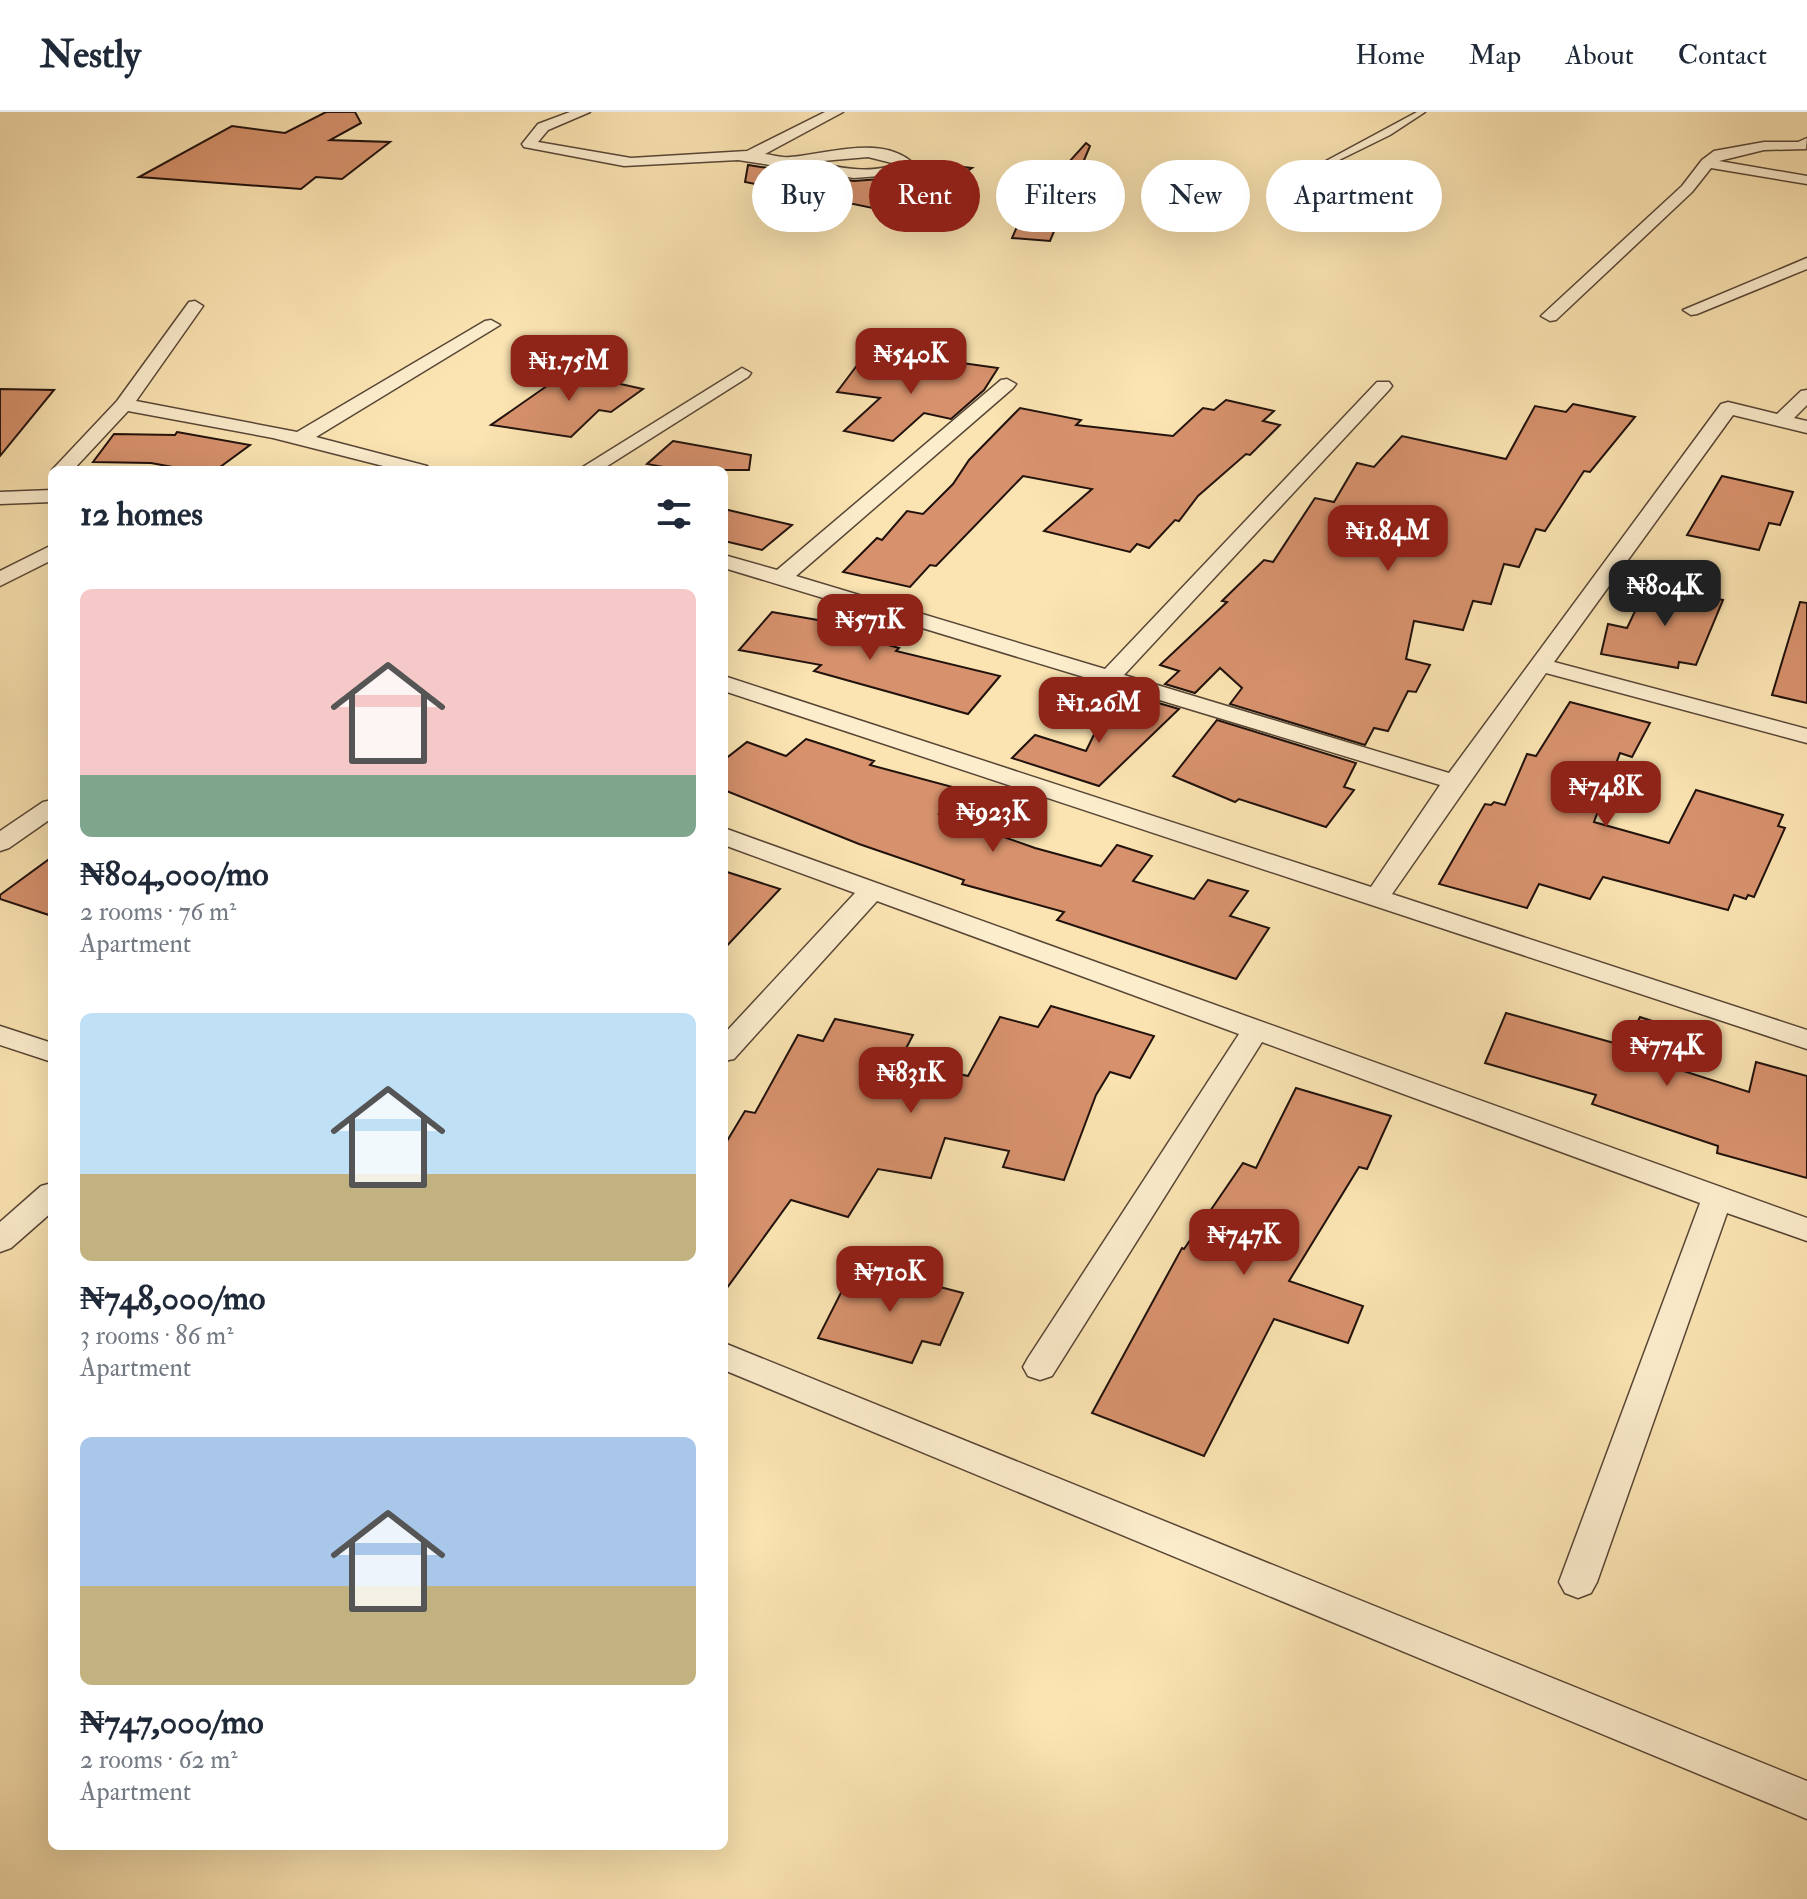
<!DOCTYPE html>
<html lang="en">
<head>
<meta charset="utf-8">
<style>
	body { margin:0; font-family:"IM FELL Double Pica",serif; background:#f2f2f3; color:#1f2937; height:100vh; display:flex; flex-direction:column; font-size:30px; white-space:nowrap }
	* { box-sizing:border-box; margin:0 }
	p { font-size:26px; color:#747a83 }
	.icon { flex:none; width:44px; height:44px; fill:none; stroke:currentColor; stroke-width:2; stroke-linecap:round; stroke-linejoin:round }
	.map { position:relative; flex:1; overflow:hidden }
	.side { position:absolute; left:48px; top:354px; width:680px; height:1384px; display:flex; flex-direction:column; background:#fff; border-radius:12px; box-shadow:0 8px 32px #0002 }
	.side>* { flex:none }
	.guide { position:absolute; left:752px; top:48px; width:760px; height:72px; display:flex; gap:16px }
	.price { position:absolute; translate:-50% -68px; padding:0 18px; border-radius:16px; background:#8f2418; color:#fff; font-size:26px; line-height:52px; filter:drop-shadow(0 2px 4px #0008) }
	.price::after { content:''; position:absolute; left:50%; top:48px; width:24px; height:18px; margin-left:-12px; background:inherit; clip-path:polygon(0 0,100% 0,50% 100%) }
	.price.on { background:#222; color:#fff }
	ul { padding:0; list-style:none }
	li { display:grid; align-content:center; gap:16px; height:424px; padding:0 32px }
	li span { display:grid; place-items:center; height:248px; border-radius:12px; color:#555 }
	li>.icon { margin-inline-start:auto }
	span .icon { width:144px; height:144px; fill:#fffc; stroke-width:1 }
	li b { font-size:34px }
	h2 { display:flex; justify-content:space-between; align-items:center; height:96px; padding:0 32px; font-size:34px }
	.chip { padding:0 28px; border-radius:36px; background:#fff; box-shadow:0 8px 32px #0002; font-size:28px; line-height:72px }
	.chip.on { background:#8f2418; color:#fff }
	header { display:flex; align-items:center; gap:48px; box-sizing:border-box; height:112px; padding:0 40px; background:#fff; border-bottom:2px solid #e0e1e3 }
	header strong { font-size:38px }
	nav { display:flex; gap:44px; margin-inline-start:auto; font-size:28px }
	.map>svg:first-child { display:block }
	.building { fill:#d7926d; stroke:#21120d; stroke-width:2 }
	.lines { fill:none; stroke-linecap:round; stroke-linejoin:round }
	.service-casing { stroke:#584636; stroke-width:3 }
	.minor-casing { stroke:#584636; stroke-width:3 }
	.service { fill:#fcedcd; fill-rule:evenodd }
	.minor { fill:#fcedcd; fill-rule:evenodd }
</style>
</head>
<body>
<header>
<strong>Nestly</strong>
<nav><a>Home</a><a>Map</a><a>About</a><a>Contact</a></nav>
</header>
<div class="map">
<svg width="1807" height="1787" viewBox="0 0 1807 1787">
	<rect width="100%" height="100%" fill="#fbe4b2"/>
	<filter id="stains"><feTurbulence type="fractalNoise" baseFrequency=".0025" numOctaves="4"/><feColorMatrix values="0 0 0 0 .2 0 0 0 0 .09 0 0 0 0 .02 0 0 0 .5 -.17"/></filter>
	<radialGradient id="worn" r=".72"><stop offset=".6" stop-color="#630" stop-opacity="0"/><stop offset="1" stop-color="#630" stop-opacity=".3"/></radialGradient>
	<g class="building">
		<polygon points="326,0 355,0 361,11 330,28 390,30 342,67 316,65 301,77 139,65 232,14 285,21"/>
		<polygon points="1086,31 1090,34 1050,129 1012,126 1023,101"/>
		<polygon points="916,50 972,56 921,89 907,87 887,99 815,84 802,95 766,90 775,76 745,70 748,53 854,69 893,66 915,55"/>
		<polygon points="962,251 998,256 984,278 951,307 924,301 893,329 844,319 880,286 837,280 858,252 952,266"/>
		<polygon points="574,255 624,265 616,271 643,277 611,300 599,298 571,325 491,313"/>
		<polygon points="0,277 54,278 0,344"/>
		<polygon points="1226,288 1274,299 1263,309 1280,313 1250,343 1246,342 1198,384 1179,409 1175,408 1149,436 1137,432 1130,440 1044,419 1092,377 1023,364 936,454 930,453 910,475 843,460 877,426 882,428 907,399 923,402 953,372 969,348 1020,296 1081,308 1076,313 1173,324 1203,296 1214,298"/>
		<polygon points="1573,292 1635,305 1590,360 1584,359 1545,419 1536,417 1519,455 1504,452 1491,492 1473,489 1463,518 1414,509 1406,547 1430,553 1416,580 1408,579 1388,619 1374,616 1365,633 1230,592 1242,576 1220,556 1195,581 1165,572 1179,559 1160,553 1227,490 1222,489 1264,448 1273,450 1315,386 1334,390 1357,351 1374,355 1402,324 1506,347 1535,294 1566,300"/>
		<polygon points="177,320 250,333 216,358 189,358 151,351 93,350 114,322 175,323"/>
		<polygon points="673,329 751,343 749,358 680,358 647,352"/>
		<polygon points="1722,364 1793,380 1780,413 1769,411 1759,438 1687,423"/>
		<polygon points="724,397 792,413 762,438 724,429"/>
		<polygon points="1648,472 1723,488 1696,553 1679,550 1678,556 1601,542 1608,512 1627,516"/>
		<polygon points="1800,490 1807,491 1807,591 1772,583"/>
		<polygon points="772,500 829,510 825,515 899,536 896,539 1000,564 968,602 814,559 821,553 739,538"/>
		<polygon points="1148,588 1179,597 1099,674 1012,646 1035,623 1086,639 1104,602 1127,605"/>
		<polygon points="1570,590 1650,611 1632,645 1620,641 1594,710 1669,731 1696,678 1783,703 1778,714 1785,716 1754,785 1748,783 1746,787 1734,783 1728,798 1603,765 1590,787 1539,772 1527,796 1439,772 1485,692 1491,693 1494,690 1505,693 1527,642 1536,644"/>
		<polygon points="1217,608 1356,651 1344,675 1354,678 1326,715 1239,687 1235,690 1173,664"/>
		<polygon points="806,627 874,649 870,653 960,677 939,702 1035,736 1101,754 1117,733 1152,744 1133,769 1194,787 1208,768 1248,779 1230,804 1269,816 1236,867 1057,808 1064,800 962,772 964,768 859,732 724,678 724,648 747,630 786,644"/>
		<polygon points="52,745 52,804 0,787 0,783"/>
		<polygon points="724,759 780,777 724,837"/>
		<polygon points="1051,894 1154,924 1130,966 1110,960 1096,983 1064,1068 1003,1055 1009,1039 945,1026 931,1066 878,1057 848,1105 791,1088 724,1180 724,1034 745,999 755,1001 798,923 823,929 835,907 913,923 900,948 968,964 1000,905 1038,915"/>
		<polygon points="1506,901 1625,934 1640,905 1690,921 1674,956 1749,980 1756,950 1807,964 1807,1066 1717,1041 1718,1034 1592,992 1596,983 1485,951"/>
		<polygon points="1296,976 1391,1004 1367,1057 1359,1055 1289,1169 1363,1194 1348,1231 1274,1207 1204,1344 1092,1301 1182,1136 1184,1137 1243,1051 1256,1056"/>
		<polygon points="855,1153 963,1181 940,1233 922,1229 912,1251 818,1226"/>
	</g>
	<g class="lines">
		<g class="service-casing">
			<polygon id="service" points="1417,0 1425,0 1390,23 1333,51 1326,49"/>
		</g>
		<g class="minor-casing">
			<g id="minor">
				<path d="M570,0H590L548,18L538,30L631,46L747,39L825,0H843L765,42C773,43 782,46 790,45C828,42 883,22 914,52L892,63L854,66L738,48L624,54L524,35L522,32L538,12ZM868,45L896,52C870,63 837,55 811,50Z"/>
				<polygon points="1807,26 1806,37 1764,38 1719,49 1807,64 1807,72 1711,56 1692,80 1556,208 1550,209 1541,204 1682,74 1702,48 1714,39 1764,30 1798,30"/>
				<polygon points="1807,146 1807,157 1697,202 1691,203 1683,198"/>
				<polygon points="195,189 203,194 136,289 297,320 485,209 491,208 500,213 316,325 427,354 430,358 399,358 273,326 128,299 73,358 52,358 117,289 189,190"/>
				<polygon points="742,256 751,261 748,265 601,358 578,358"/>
				<polygon points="1007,267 1016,272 1013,276 796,464 1105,557 1377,270 1389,270 1392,274 1389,278 1124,563 1449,661 1721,292 1728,290 1777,302 1801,279 1807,278 1807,293 1794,306 1807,309 1807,321 1733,303 1554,550 1807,617 1807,631 1546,561 1392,782 1807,918 1807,937 724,579 724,564 1371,775 1440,673 724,456 724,443 777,458 1001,268"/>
				<polygon points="52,378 52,390 0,392 0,380"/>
				<polygon points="52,433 52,448 0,474 0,459"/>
				<polygon points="52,688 52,706 9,736 0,739 0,719 43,690"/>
				<polygon points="724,716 1807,1106 1807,1129 1727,1101 1597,1470 1591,1481 1578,1486 1565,1481 1559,1470 1700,1091 1262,930 1052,1264 1040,1268 1028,1264 1023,1255 1028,1246 1239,922 877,789 734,947 724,949 724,922 855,781 724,733"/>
				<polygon points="0,914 52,931 52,950 0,933"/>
				<polygon points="52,1071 52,1100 11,1136 0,1140 0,1110 41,1074"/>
				<polygon points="724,1231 1807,1669 1807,1707 724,1258"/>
			</g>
		</g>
		<use href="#service" class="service"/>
		<use href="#minor" class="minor"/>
	</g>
	<rect width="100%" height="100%" filter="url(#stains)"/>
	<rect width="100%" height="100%" fill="url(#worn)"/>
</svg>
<b class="price" style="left:911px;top:284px">₦540K</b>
<b class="price" style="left:569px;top:291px">₦1.75M</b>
<b class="price" style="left:1388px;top:461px">₦1.84M</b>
<b class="price on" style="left:1665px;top:516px">₦804K</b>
<b class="price" style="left:870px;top:550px">₦571K</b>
<b class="price" style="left:1099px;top:633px">₦1.26M</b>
<b class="price" style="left:1606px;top:717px">₦748K</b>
<b class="price" style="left:993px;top:742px">₦923K</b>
<b class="price" style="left:1667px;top:976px">₦774K</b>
<b class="price" style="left:911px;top:1003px">₦831K</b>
<b class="price" style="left:1244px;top:1165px">₦747K</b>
<b class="price" style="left:890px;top:1202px">₦710K</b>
<div class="guide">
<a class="chip">Buy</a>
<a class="chip on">Rent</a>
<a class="chip">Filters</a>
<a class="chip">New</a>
<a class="chip">Apartment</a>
</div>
<section class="side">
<h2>12 homes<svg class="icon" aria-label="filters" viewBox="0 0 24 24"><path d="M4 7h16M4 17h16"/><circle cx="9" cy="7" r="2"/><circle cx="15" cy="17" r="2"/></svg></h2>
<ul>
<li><span style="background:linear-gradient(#f6c9c9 75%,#7fa58c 0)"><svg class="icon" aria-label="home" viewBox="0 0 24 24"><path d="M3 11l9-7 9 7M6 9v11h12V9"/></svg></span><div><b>₦804,000/mo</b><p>2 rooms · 76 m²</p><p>Apartment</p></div></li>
<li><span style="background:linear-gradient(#bfe0f5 65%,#c2b280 0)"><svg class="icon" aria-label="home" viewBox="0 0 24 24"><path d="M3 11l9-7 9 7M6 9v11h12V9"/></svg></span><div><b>₦748,000/mo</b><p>3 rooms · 86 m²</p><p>Apartment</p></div></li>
<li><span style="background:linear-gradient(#a9c7e8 60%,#c2b280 0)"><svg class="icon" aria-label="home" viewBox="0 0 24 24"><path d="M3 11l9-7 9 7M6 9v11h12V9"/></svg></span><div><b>₦747,000/mo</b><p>2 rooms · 62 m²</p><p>Apartment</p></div></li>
</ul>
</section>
</div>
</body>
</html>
